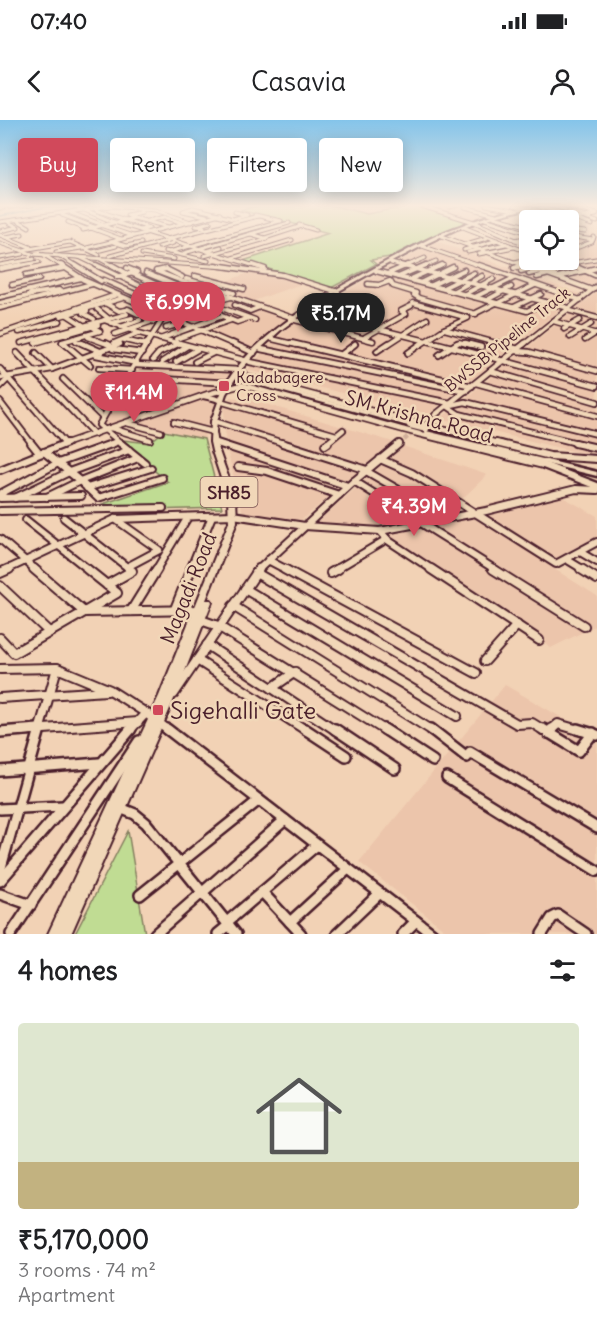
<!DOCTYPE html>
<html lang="en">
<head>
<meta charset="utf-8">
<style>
	body { margin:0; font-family:Delius,sans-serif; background:#f2f2f2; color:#202124; height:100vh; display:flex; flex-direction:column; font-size:22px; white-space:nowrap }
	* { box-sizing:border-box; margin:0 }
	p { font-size:20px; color:#757577 }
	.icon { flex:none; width:33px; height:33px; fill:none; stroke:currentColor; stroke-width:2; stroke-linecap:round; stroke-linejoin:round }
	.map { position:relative; height:814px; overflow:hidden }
	.side { display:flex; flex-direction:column; background:#fff; flex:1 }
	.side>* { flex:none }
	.guide { position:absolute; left:18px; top:18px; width:561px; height:54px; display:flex; gap:12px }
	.buttons { position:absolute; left:519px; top:90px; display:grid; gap:12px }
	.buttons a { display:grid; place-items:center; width:60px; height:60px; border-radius:6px; background:#fff; box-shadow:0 3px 15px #0003; font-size:30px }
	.price { position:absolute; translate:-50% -51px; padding:0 14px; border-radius:21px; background:#d1495b; color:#fff; font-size:20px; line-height:39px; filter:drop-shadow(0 2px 3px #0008) }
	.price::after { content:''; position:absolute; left:50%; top:36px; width:18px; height:14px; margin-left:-9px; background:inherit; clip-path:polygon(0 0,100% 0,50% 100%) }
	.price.on { background:#222; color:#fff }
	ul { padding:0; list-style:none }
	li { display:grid; align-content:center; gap:12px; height:318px; padding:0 18px }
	li span { display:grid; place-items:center; height:186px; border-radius:6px; color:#555 }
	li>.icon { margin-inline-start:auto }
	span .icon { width:108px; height:108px; fill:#fffc; stroke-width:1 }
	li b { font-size:26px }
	h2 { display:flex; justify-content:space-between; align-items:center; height:72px; padding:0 18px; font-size:26px }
	.pill { padding:0 21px; border-radius:6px; background:#fff; box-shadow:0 3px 15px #0003; font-size:21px; line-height:54px }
	.pill.on { background:#d1495b; color:#fff }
	.status { display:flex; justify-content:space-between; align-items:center; height:42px; padding:0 30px; background:#fff; direction:ltr }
	.status svg { height:16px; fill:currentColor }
	header { display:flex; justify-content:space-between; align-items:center; height:78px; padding:0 18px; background:#fff; font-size:27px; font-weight:600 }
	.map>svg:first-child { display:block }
	.built { fill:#ecc5ab }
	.green { fill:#c0dc93; stroke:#857e5f; stroke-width:1.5 }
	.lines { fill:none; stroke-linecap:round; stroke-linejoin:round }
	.stream { stroke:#73909f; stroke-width:1.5 }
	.minor-tunnel { stroke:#d0ae99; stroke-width:4.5; stroke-dasharray:4.5 2; stroke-linecap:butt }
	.minor-far5-casing { stroke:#4a1f2b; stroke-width:5 }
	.minor-far4-casing { stroke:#4a1f2b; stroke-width:7 }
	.minor-far3-casing { stroke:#4a1f2b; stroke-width:8 }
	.minor-far2-casing { stroke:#4a1f2b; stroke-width:10 }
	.minor-far1-casing { stroke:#4a1f2b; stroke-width:12 }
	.minor-casing { stroke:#4a1f2b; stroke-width:14 }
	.major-casing { stroke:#4a1f2b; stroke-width:4 }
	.highway-casing { stroke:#4a1f2b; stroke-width:5 }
	.minor-far5 { stroke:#f1d7b8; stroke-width:3 }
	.minor-far4 { stroke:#f1d7b8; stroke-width:4 }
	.minor-far3 { stroke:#f1d7b8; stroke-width:4.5 }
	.minor-far2 { stroke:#f1d7b8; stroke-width:6 }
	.minor-far1 { stroke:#f1d7b8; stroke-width:8 }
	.minor { stroke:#f1d7b8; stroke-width:9 }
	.major { fill:#f1d7b8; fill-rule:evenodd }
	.highway { fill:#f1d7b8; fill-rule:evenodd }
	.minor-bridge-casing { stroke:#4a1f2b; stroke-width:8; stroke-linecap:butt }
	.highway-bridge-casing { stroke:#4a1f2b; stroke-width:10; stroke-linecap:butt }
	.minor-bridge { stroke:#f1d7b8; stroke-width:4.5 }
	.highway-bridge { stroke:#f1d7b8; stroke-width:6 }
	.poi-dot { fill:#d1495b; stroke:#f1d7b8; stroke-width:2 }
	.labels { text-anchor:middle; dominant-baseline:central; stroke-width:5; stroke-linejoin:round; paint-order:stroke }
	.far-street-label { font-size:16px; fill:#4a1f2b; stroke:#f1d7b8 }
	.far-poi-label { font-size:16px; fill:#4a1f2b; stroke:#f1d7b8; text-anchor:start }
	.shield { fill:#f1d7b8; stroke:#7c5655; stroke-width:1.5 }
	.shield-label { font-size:18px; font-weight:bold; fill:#4a1f2b }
	.street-label { font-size:20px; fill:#4a1f2b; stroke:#f1d7b8 }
	.near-poi-label { font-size:24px; fill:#4a1f2b; stroke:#f1d7b8; text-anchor:start }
</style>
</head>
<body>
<div class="status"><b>07:40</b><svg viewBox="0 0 49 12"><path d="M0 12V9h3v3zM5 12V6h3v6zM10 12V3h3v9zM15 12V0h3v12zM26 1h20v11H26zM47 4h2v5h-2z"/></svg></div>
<header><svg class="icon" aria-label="back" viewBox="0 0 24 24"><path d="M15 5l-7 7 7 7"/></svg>Casavia<svg class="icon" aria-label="person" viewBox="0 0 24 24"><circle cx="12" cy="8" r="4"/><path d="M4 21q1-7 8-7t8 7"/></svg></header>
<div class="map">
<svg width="597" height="814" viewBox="0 0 597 814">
	<rect width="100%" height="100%" fill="#f2d2b5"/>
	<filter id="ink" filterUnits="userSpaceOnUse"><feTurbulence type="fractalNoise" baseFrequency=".0167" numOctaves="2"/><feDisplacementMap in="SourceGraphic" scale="12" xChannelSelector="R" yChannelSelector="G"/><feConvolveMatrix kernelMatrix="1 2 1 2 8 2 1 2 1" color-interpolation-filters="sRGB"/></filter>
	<g filter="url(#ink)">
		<g class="built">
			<polygon points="330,85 408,85 367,94"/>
			<polygon points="416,85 442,85 457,90 466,88 495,95 470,101"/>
			<polygon points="569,117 597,122 597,163 592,166 534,144 548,140 568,140 569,133 578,130 569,127"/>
			<polygon points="436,121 580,174 428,294 248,250 268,226 303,195"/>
			<polygon points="251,152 282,156 304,163 250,182 230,175 250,167 227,161"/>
			<polygon points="597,172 597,337 440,299 533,223"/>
			<polygon points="225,177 290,197 251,229 174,196"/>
			<polygon points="135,247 233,252 222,268 105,308 103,303"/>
			<polygon points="230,277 255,281 393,322 299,402 244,397 226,326 224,289"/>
			<polygon points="197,278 217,278 204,319 133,302"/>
			<polygon points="403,326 487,355 462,379 471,388 552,371 597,396 597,417 548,445 597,476 597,505 551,528 372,406 318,402"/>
			<polygon points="505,565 597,618 597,814 450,814 359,742"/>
		</g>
		<g class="green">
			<polygon points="262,85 330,85 367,94 416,85 470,101 436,114 390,137 371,140 376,144 331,168 243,141 329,113 240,90"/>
			<polygon points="164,311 204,319 222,388 79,392 168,362 120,322 123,320 149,323"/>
			<polygon points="128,711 145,814 75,814"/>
		</g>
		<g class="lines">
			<polyline class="stream" points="0,96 55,85"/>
			<polyline class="minor-tunnel" points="399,324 435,295"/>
			<g class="minor-far5-casing">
				<g id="minor-far5">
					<polyline points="418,85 474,102 530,126"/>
					<polyline points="486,85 515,90"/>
					<polyline points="514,85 571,99"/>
					<polyline points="545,85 565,89"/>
					<polyline points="564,85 597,94"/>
					<polyline points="75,86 111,101 258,147"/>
					<polyline points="113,86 155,90 191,102"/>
					<polyline points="9,87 32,85"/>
					<polyline points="449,87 458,85"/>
					<polyline points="465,87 496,95"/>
					<polyline points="0,88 3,88"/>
					<polyline points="96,90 149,108 140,110"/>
					<polyline points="569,92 583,96"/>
					<polyline points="71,93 103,105"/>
					<polyline points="62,95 94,107"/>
					<polyline points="218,95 233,99 247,95 235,92"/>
					<polyline points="255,95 281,101"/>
					<polyline points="206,96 183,91 193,88 219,94"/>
					<polyline points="494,97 530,107"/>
					<polyline points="583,97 597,102"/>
					<polyline points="134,98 168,107"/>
					<polyline points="167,98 183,103"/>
					<polyline points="485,99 522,111"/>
					<polyline points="575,99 592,105"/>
					<polyline points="17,100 29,107"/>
					<polyline points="568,100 596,95"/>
					<polyline points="148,101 165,97"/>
					<polyline points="0,102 117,85"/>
					<polyline points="68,102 86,109"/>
					<polyline points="299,105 316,110"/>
					<polyline points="103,106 133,116"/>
					<polyline points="204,107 196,106 210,102"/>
					<polyline points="463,107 530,133"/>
					<polyline points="91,108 121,119"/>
					<polyline points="83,110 134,98 127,95 142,92"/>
					<polyline points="568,110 585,112"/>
					<polyline points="0,111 18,107 8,102"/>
					<polyline points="251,114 265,118 302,106"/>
					<polyline points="0,115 30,127"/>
					<polyline points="442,116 528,147"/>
					<polyline points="568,116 593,120"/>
					<polyline points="6,117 22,114"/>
					<polyline points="167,119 258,96"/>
					<polyline points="515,120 530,117"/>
					<polyline points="113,122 126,126 141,123"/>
					<polyline points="0,123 32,134 226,147"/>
					<polyline points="466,124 487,118"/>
					<polyline points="422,126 483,147"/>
					<polyline points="159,127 173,123"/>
					<polyline points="83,129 220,94"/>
					<polyline points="23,130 70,122 99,135"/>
					<polyline points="464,130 498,120"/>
					<polyline points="165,131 208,141"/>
					<polyline points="207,131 221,127"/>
					<polyline points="568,131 592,122 594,117"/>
					<polyline points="56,132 81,128"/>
					<polyline points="93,132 116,126"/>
					<polyline points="169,132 280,101"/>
					<polyline points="468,132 506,124"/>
					<polyline points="184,133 289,103"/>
					<polyline points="142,134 174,139"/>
					<polyline points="479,134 514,127"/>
					<polyline points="44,135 63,147"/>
					<polyline points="60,136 78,147"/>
					<polyline points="110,136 169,120"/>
					<polyline points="204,136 266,119"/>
					<polyline points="79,137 100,147"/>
					<polyline points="0,138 23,134"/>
					<polyline points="232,138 292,120"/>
					<polyline points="100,139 115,147"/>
					<polyline points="560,140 576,147"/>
					<polyline points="515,142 527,139"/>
					<polyline points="391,143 406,147"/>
					<polyline points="571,143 596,139"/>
					<polyline points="0,145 34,139"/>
					<polyline points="12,147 39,142"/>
					<polyline points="404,147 425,138"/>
					<polyline points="422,147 436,141"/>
					<polyline points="439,147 443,145"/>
					<polyline points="518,147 532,143"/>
					<polyline points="538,147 541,146"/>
				</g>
			</g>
			<g class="minor-far4-casing">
				<g id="minor-far4">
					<polyline points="61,145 84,160 235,225"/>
					<polyline points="75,145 101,161"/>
					<polyline points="96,145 182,186"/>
					<polyline points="112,145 128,154"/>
					<polyline points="215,145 283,155 338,172"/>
					<polyline points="253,145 265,149"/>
					<polyline points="400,145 569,188"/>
					<polyline points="408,145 387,154 527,191 545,182"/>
					<polyline points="479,145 580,180"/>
					<polyline points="523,145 592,170"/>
					<polyline points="572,145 597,156"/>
					<polyline points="514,148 524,145"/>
					<polyline points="0,149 21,145"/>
					<polyline points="156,151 217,175"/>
					<polyline points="157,151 166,149 182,157"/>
					<polyline points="376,151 387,154"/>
					<polyline points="521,151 541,146"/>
					<polyline points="131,153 199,184"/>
					<polyline points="146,153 209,179 223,174 293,198"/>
					<polyline points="529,154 549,149"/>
					<polyline points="26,155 65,148"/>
					<polyline points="195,156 244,169"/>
					<polyline points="117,157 137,152 127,148"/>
					<polyline points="398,157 426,145"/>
					<polyline points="537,157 557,152"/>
					<polyline points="558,157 597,148"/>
					<polyline points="186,159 234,173"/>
					<polyline points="411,159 442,145"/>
					<polyline points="104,160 169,189"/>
					<polyline points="422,162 453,147"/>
					<polyline points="368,164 379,165 390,161 393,166 416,173 414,175 419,178 476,194"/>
					<polyline points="12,165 39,159"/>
					<polyline points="432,165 464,150"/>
					<polyline points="443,168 474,153"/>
					<polyline points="454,171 482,156"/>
					<polyline points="30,174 59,170"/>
					<polyline points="465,174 493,159"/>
					<polyline points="0,177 81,158"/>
					<polyline points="475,177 514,158"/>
					<polyline points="487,180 511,167"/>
					<polyline points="217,181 231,177"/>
					<polyline points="205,182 255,200"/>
					<polyline points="0,183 32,175"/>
					<polyline points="105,183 119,191 126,190"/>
					<polyline points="413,183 468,198 444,209"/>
					<polyline points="498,183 535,165"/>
					<polyline points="235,185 250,191 260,187"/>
					<polyline points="514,187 541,174"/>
					<polyline points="0,188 92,164"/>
					<polyline points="97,189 108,198"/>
					<polyline points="128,189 154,202"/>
					<polyline points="567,190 597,198"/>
					<polyline points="87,191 83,193 94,199"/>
					<polyline points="306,191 443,225"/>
					<polyline points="66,194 83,205"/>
					<polyline points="474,194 496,183"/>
					<polyline points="61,196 123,178"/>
					<polyline points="291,199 314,205 346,187 324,180"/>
					<polyline points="104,200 139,213 185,225"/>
					<polyline points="553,201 597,214"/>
					<polyline points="112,203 132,198"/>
					<polyline points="314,205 373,221"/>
					<polyline points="121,207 140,200"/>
					<polyline points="166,208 185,203"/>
					<polyline points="564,209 580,200"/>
					<polyline points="340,210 366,195"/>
					<polyline points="19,212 60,201"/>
					<polyline points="0,214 116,175"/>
					<polyline points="115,214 150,202"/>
					<polyline points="88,217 110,225"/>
					<polyline points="365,217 406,194 401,191 411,186"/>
					<polyline points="570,217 591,204"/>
					<polyline points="160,219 222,196 237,202 249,198"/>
					<polyline points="176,219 231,200"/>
					<polyline points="272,219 297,225"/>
					<polyline points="124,220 146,225"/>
					<polyline points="585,220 596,213"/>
					<polyline points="76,221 85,225"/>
					<polyline points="62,222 100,211 92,207"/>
					<polyline points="62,222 66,225"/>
					<polyline points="21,223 127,194"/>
					<polyline points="35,223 98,205"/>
					<polyline points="114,223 138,213"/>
					<polyline points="118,225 120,224"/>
					<polyline points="146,225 166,194 182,189"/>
					<polyline points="387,225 427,199"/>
					<polyline points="420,225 444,209 503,225"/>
					<polyline points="455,225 459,222 472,225"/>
					<polyline points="523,225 597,166"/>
				</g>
			</g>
			<g class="minor-far3-casing">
				<g id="minor-far3">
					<polyline points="64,223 90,245"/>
					<polyline points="82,223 102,232"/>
					<polyline points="106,223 110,225"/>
					<polyline points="140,223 147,225"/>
					<polyline points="179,223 247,241"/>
					<polyline points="232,223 254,233"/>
					<polyline points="291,223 472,266"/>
					<polyline points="437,223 597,266"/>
					<polyline points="465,223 481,227"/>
					<polyline points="497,223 518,229"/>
					<polyline points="113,229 142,233"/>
					<polyline points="261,229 466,271"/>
					<polyline points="377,231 389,223"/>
					<polyline points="516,231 529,232 597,251"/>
					<polyline points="17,233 94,314"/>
					<polyline points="36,233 52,249"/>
					<polyline points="408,233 422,223"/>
					<polyline points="342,234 355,224"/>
					<polyline points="96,235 137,243"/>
					<polyline points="439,235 457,223"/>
					<polyline points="153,240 159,233 178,224"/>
					<polyline points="162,242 187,226"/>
					<polyline points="176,242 198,229"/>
					<polyline points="195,242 213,233"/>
					<polyline points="250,242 450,283"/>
					<polyline points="135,245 240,250"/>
					<polyline points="99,248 132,250"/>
					<polyline points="0,249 65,323"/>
					<polyline points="490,251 597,282"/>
					<polyline points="242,252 247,257 413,302"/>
					<polyline points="128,257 231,263"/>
					<polyline points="0,258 52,249 120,224"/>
					<polyline points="63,259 103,298"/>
					<polyline points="476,263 597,296"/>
					<polyline points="0,267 9,258"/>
					<polyline points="0,282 32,324"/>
					<polyline points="223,282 336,315"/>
					<polyline points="451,285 465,282 597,314"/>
					<polyline points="447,286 459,294 581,324"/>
					<polyline points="435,295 525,223"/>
					<polyline points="214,301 286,324"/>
					<polyline points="174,302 213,312"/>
					<polyline points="127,303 161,312"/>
					<polyline points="429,306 502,324"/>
					<polyline points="111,308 150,320"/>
					<polyline points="419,314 460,324"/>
					<polyline points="217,323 220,324"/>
					<polyline points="64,324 208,274 242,265 404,310"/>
					<polyline points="110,324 116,322"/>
					<polyline points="122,324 99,305 147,223"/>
					<polyline points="326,324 343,310"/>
				</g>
			</g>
			<g class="minor-far2-casing">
				<g id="minor-far2">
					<polyline points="31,323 39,333"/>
					<polyline points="120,323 145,343"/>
					<polyline points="217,323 348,366"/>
					<polyline points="282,323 367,350"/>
					<polyline points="454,323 543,345 597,366"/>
					<polyline points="496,323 550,336 597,339"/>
					<polyline points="575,323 597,328"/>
					<polyline points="325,325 328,323"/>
					<polyline points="44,332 80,361 138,338"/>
					<polyline points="380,339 412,353 556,444 597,422"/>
					<polyline points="238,347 267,351 339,375"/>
					<polyline points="0,350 67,323"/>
					<polyline points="366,351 425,385"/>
					<polyline points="354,361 496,450"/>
					<polyline points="87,368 151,348"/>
					<polyline points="0,374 58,343 114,323"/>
					<polyline points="47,377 80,361 98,378 162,358"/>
					<polyline points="0,378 81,376"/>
					<polyline points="15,378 69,352 129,330"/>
					<polyline points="0,391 163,388"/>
					<polyline points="64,398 127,447"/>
					<polyline points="115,399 159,430 127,447 131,450"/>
					<polyline points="26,400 89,450"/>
					<polyline points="380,411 389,421 433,450"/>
					<polyline points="0,419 36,450"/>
					<polyline points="580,432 597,442"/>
					<polyline points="566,439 584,450"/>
					<polyline points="268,440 287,450"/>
					<polyline points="6,450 115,399 233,395 305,406 380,411 486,391 576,369 597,370"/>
					<polyline points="156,450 188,397"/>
					<polyline points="190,450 212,396"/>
					<polyline points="258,450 354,361 399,324"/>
					<polyline points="335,450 387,419"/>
				</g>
			</g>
			<g class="minor-far1-casing">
				<g id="minor-far1">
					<polyline points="34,449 84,492 201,490"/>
					<polyline points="284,449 476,553"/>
					<polyline points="431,449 539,520"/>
					<polyline points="493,449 584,506"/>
					<polyline points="581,449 597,459"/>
					<polyline points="0,453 9,449"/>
					<polyline points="256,453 517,604 532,603 545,611"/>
					<polyline points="331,453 338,449"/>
					<polyline points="107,465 132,451 129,449"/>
					<polyline points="0,466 49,512"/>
					<polyline points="245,469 457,596"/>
					<polyline points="233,486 433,611"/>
					<polyline points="175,489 191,449"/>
					<polyline points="131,491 157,449"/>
					<polyline points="198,499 218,506 386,611"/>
					<polyline points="0,518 14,533 117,473 87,449"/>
					<polyline points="207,525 337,611"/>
					<polyline points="197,540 307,611"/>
					<polyline points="485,541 517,505"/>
					<polyline points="0,549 57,548 110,570 146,593"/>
					<polyline points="272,568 295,552"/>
					<polyline points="174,574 259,449"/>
					<polyline points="0,578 107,571"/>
					<polyline points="17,611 138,602"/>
					<polyline points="39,611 57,548"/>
					<polyline points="129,611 146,593 169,611"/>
					<polyline points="550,611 558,604 582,611"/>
				</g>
			</g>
			<g class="minor-casing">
				<g id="minor">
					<polyline points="167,609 433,814"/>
					<polyline points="305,609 346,636"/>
					<polyline points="335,609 395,649"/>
					<polyline points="384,609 433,641"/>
					<polyline points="431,609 467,637"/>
					<polyline points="543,609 579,631 593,613"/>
					<polyline points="577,609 597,615"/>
					<polyline points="0,612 38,609"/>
					<polyline points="548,613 552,609"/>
					<polyline points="470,632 597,708"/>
					<polyline points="0,651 99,643"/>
					<polyline points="447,658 597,751"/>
					<polyline points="120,688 135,694 146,703 236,814"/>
					<polyline points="0,689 63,686"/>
					<polyline points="0,751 40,609"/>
					<polyline points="0,761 131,609"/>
					<polyline points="262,772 290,802"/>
					<polyline points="0,774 31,785"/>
					<polyline points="140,775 259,680"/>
					<polyline points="227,802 317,725"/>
					<polyline points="11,814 139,621"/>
					<polyline points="155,814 285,700"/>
					<polyline points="218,814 229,805"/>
					<polyline points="301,814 290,802 348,749"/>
					<polyline points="337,814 380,773"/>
					<polyline points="403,814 416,801"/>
					<polyline points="542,814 552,798 558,795 586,814"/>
				</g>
			</g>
			<g class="major-casing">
				<path id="major" d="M536,85H541L487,99L457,109L428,123L380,148L332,175L306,192L281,210L259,230L240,251L226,274L217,301L216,312L219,331L236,379L237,402L206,480H211L212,482L172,584L71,814H48L159,576L229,402L228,379L212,331L210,322L211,301L218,282C211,278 203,280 198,276C203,273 213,275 219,278C243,217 332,171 387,141C410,129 432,116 457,107C482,97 509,90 536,85Z"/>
			</g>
			<g class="highway-casing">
				<g id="highway">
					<polygon points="238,256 412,304 413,305 410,307 408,306 236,259 235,258"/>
					<polygon points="422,310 597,352 597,356 420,313 419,312"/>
				</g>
			</g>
			<use href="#minor-far5" class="minor-far5"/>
			<use href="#minor-far4" class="minor-far4"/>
			<use href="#minor-far3" class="minor-far3"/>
			<use href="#minor-far2" class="minor-far2"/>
			<use href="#minor-far1" class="minor-far1"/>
			<use href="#minor" class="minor"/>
			<use href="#major" class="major"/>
			<use href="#highway" class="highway"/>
			<g class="minor-bridge-casing">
				<g id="minor-bridge">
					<polyline points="413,302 429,306"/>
					<polyline points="404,310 419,314"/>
				</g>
			</g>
			<g class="highway-bridge-casing">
				<polyline id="highway-bridge" points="410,305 426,309"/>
			</g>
			<use href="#minor-bridge" class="minor-bridge"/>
			<use href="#highway-bridge" class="highway-bridge"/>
		</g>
	</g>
	<linearGradient id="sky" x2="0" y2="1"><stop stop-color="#84c4ea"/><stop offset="0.43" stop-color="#f9ebde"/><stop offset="1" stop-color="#f9ebde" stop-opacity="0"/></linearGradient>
	<rect width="597" height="199" fill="url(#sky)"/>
	<g class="poi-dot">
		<rect x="218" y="260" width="12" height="12" rx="3"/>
		<rect x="152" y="584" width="12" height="12" rx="3"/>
	</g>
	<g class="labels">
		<g class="far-street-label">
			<text transform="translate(507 219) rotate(-39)">BWSSB Pipeline Track</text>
		</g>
		<g class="far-poi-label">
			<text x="236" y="257">Kadabagere<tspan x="236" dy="18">Cross</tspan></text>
		</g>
		<rect class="shield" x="200.5" y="357" width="57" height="30" rx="4.5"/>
		<g class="shield-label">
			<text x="229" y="372">SH85</text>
		</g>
		<g class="street-label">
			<text transform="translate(419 296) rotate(15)">SM Krishna Road</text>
			<text transform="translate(188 468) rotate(-68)">Magadi Road</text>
		</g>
		<g class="near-poi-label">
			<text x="170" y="590">Sigehalli Gate</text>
		</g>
	</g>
</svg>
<div class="buttons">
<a><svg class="icon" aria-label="locate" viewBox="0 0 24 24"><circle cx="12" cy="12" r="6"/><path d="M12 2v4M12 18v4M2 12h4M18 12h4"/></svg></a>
</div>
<b class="price" style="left:178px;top:213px">₹6.99M</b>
<b class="price on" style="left:341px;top:224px">₹5.17M</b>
<b class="price" style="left:134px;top:303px">₹11.4M</b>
<b class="price" style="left:414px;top:417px">₹4.39M</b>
<div class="guide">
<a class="pill on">Buy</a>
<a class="pill">Rent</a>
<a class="pill">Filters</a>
<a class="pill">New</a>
</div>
</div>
<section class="side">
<h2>4 homes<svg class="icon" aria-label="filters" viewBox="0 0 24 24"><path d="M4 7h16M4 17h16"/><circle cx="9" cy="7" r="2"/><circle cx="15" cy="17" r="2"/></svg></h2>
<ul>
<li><span style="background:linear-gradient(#dfe7d0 75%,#c2b280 0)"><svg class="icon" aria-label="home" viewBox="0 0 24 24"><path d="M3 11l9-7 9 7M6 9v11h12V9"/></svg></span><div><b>₹5,170,000</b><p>3 rooms · 74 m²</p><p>Apartment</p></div></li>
</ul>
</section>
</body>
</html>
